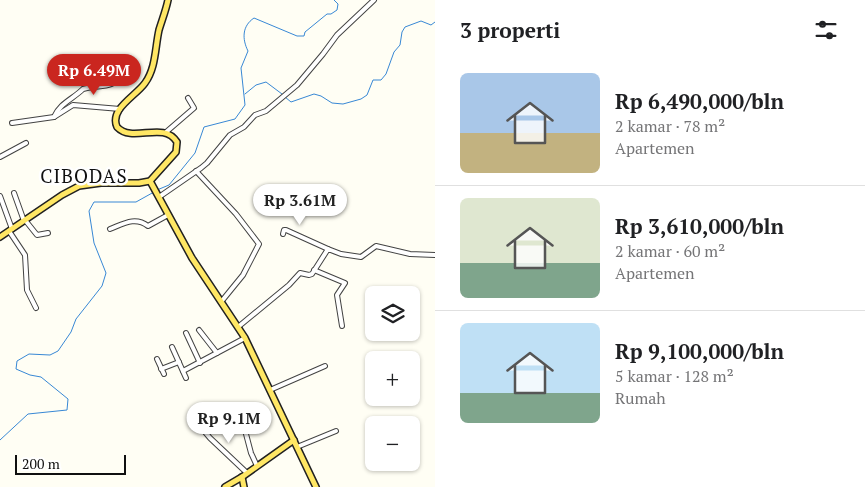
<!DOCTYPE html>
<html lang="id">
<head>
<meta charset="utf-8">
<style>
	body { margin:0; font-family:"PT Serif",serif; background:#f6f6f6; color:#202124; height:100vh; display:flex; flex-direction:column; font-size:19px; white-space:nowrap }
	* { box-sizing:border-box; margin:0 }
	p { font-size:16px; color:#757577 }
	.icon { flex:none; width:28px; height:28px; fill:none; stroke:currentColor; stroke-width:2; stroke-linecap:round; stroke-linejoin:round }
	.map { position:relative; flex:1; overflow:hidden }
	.side { display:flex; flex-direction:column; background:#fff; width:430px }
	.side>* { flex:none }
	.tools { position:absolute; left:365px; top:286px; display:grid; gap:10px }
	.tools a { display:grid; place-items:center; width:55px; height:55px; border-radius:8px; background:#fff; box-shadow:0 1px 4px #0004; font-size:25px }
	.scale { position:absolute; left:15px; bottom:12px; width:111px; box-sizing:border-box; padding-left:5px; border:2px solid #101010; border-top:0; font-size:14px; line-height:18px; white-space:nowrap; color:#101010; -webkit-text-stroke:4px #fff; paint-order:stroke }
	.price { position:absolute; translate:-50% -42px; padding:0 11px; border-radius:18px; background:#fff; color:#222; font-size:16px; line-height:32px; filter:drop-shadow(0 1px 2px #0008) }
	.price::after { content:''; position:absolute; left:50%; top:30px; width:15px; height:11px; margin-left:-8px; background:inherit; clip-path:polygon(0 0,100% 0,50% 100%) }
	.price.selected { background:#ca261f; color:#fff }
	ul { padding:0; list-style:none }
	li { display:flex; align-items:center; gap:15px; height:125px; padding:0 25px }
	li+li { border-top:1px solid #e0e0e0 }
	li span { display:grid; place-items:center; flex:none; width:140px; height:100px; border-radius:8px; color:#555 }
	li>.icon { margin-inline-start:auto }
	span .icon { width:60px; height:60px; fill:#fffc; stroke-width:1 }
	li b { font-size:21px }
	h2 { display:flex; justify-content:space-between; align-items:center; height:60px; padding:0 25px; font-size:21px }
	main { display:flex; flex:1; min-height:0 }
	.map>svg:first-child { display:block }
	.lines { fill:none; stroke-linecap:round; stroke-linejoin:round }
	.stream { stroke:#3888d5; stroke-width:1 }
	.minor-casing { stroke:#434343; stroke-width:6 }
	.major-casing { stroke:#212121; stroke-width:8 }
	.minor { stroke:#fff; stroke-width:4 }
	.major { stroke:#ffe764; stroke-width:5 }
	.labels { text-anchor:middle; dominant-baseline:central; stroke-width:5; stroke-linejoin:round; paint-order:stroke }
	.quarter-label { font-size:19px; letter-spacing:1px; fill:#101010; stroke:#fff }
</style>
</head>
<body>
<main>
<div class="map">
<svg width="435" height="487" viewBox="0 0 435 487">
	<rect width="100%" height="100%" fill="#fffef4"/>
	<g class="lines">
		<g class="stream">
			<polyline points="245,94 256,85 266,82 282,94"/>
			<polyline points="285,97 291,102 314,94 321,96 332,103 343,104 361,99 367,95 373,80 381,80 386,74 394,52 400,45 402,32 405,27 421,21 431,25 435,22"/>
			<path d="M157,190L169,185L195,153L204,127L235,119L245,105L241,68L248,51C242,39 242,26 254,18L297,36H304L305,32L327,14H331L337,10L338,4L334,0"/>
			<polyline points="0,440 28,414 67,410 68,399 41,377 30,375 16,369 17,361 29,354 50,355 58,351 71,332 76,319 102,286 106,273 94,243 89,211 94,202 136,202 154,192"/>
		</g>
		<g class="minor-casing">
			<g id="minor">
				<path d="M54,117C60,103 73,99 83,89C100,84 111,90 123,75"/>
				<polyline points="12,123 54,117 73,105 120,109"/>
				<polyline points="165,133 194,108 188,98"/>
				<polyline points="0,157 26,143"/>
				<polyline points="196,171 236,214 259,244 243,275 221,302"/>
				<polyline points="14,193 24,221"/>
				<polyline points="0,196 12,229"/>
				<polyline points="159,197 201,168 207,163 230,135 244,127 255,115 266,111 297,85 323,54 337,35 374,0"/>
				<polyline points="25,220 37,235 48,233"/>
				<path d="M110,229C123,224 135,216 148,226L168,215"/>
				<polyline points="9,231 25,255 27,290 36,308"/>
				<polyline points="283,234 284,230 286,230 328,249"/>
				<polyline points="314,270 345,283 337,295 342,326"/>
				<polyline points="238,327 289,285 300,273 309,275 312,274 328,249 341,254 361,257 376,246 410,254 435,255"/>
				<polyline points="199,330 217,353"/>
				<polyline points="186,333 200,363"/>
				<polyline points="172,347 186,378"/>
				<polyline points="157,359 164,374"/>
				<polyline points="161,369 179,362"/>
				<polyline points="183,371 245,338"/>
				<polyline points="270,390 325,366"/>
				<polyline points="199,425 210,438 247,473"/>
				<polyline points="246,434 251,453 257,466"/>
				<polyline points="297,447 336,431"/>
			</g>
		</g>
		<g class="major-casing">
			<g id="major">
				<polyline points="150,181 192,258 245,338 316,487"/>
				<path d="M0,237L62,195L79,186L101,183H139L150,181L176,152L177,142C163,120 133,144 117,127C109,109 136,96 145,83C156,68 155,48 159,30C162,20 166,10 168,0"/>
				<polyline points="242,477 244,487"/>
				<polyline points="225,487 242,477 294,440"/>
			</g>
		</g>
		<use href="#minor" class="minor"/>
		<use href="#major" class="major"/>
	</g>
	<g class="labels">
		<g class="quarter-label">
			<text x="84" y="175">CIBODAS</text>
		</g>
	</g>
</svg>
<div class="tools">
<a><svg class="icon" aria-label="layers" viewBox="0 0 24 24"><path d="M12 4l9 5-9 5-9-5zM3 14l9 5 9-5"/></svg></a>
<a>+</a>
<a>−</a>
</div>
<div class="scale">200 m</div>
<b class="price selected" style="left:94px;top:96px">Rp 6.49M</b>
<b class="price" style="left:300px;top:226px">Rp 3.61M</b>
<b class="price" style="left:229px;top:444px">Rp 9.1M</b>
</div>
<section class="side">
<h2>3 properti<svg class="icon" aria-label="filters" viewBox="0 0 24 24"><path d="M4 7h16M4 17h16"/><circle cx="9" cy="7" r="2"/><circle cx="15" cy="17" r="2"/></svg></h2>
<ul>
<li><span style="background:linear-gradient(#a9c7e8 60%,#c2b280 0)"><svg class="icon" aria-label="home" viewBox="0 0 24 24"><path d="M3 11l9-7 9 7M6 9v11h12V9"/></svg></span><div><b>Rp 6,490,000/bln</b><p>2 kamar · 78 m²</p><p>Apartemen</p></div></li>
<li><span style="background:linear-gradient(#dfe7d0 65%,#7fa58c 0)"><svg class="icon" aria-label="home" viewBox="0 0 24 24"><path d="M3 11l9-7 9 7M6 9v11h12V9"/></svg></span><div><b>Rp 3,610,000/bln</b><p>2 kamar · 60 m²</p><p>Apartemen</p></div></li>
<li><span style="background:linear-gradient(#bfe0f5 70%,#7fa58c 0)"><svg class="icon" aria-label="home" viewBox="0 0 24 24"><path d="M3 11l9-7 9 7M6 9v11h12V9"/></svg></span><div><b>Rp 9,100,000/bln</b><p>5 kamar · 128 m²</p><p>Rumah</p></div></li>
</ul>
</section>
</main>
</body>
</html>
